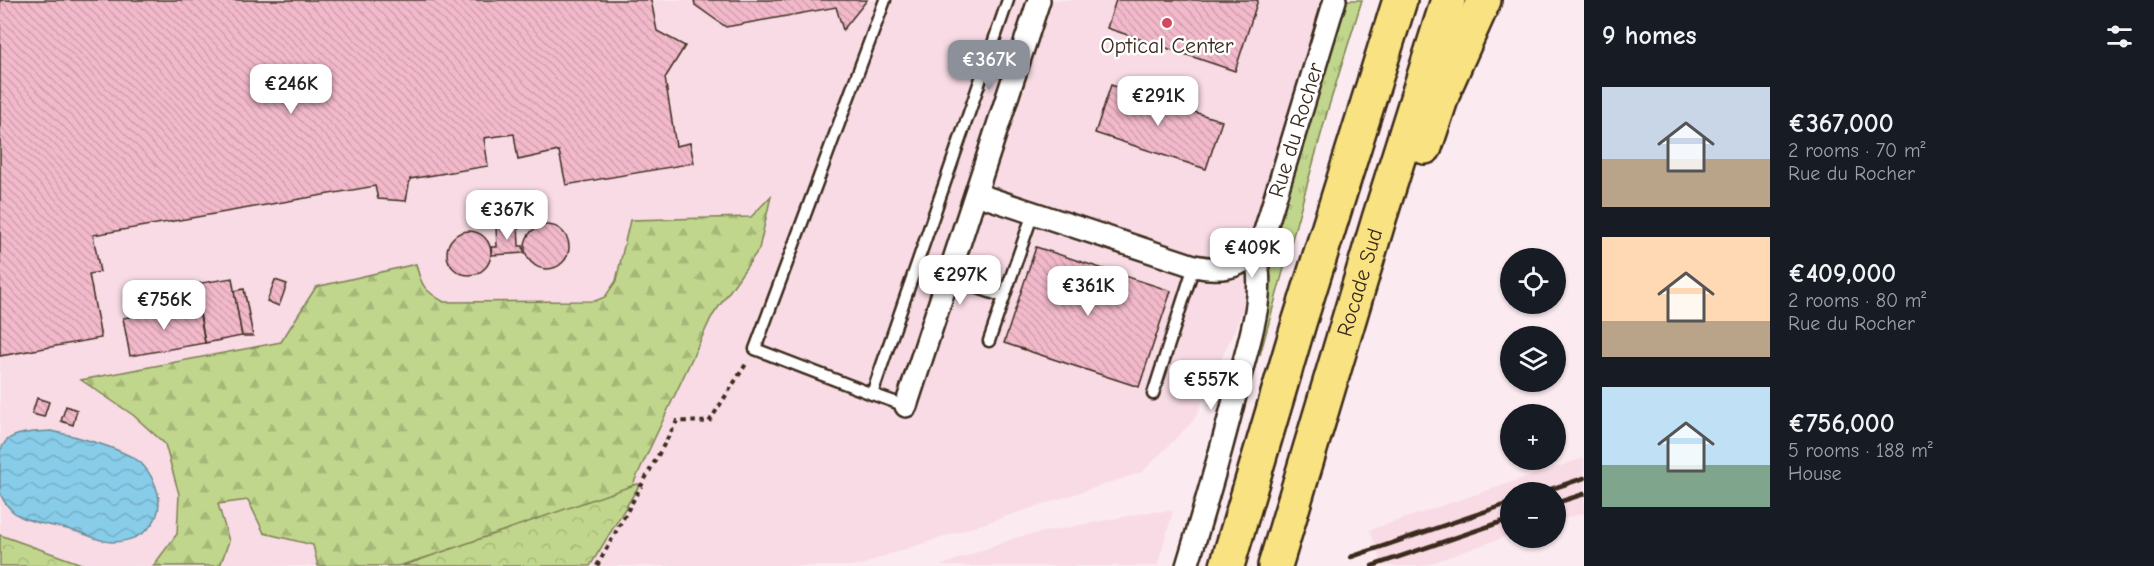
<!DOCTYPE html>
<html lang="en">
<head>
<meta charset="utf-8">
<style>
	body { margin:0; font-family:"Comic Neue",sans-serif; background:#242831; color:#f1f3f6; height:100vh; display:flex; flex-direction:column; font-size:22px; white-space:nowrap }
	* { box-sizing:border-box; margin:0 }
	p { font-size:20px; color:#9ea1a6 }
	.icon { flex:none; width:33px; height:33px; fill:none; stroke:currentColor; stroke-width:2; stroke-linecap:round; stroke-linejoin:round }
	.map { position:relative; flex:1; overflow:hidden }
	.details { display:flex; flex-direction:column; background:#171b24; width:570px }
	.details>* { flex:none }
	.controls { position:absolute; left:1500px; top:248px; display:grid; gap:12px }
	.controls a { display:grid; place-items:center; width:66px; height:66px; border-radius:50%; background:#171b24; box-shadow:0 2px 4px #0004; font-size:30px }
	.price { position:absolute; translate:-50% -51px; padding:0 14px; border-radius:12px; background:#fff; color:#222; font-size:20px; line-height:39px; filter:drop-shadow(0 2px 3px #0008) }
	.price::after { content:''; position:absolute; left:50%; top:36px; width:18px; height:14px; margin-left:-9px; background:inherit; clip-path:polygon(0 0,100% 0,50% 100%) }
	.price.active { background:#8c9099; color:#fff }
	ul { padding:0; list-style:none }
	li { display:flex; align-items:center; gap:18px; height:150px; padding:0 18px }
	li span { display:grid; place-items:center; flex:none; width:168px; height:120px; border-radius:0px; color:#555 }
	li>.icon { margin-inline-start:auto }
	span .icon { width:72px; height:72px; fill:#fffc; stroke-width:1 }
	li b { font-size:26px }
	h2 { display:flex; justify-content:space-between; align-items:center; height:72px; padding:0 18px; font-size:26px }
	main { display:flex; flex:1; min-height:0 }
	.map>svg:first-child { display:block }
	.built { fill:#f8dbe4 }
	.grass { fill:url(#grass-tufts); stroke:#7e8055; stroke-width:1.5 }
	.forest { fill:url(#forest-firs); stroke:#7e8055; stroke-width:1.5 }
	.park { fill:url(#park-crowns); stroke:#7e8055; stroke-width:1.5 }
	.water { fill:url(#water-waves); stroke:#698b97; stroke-width:1.5 }
	.building { fill:url(#building-back-hatch); stroke:#3b2a1e; stroke-width:1.5 }
	.lines { fill:none; stroke-linecap:round; stroke-linejoin:round }
	.lane-casing { stroke:#3b2a1e; stroke-width:15 }
	.street-casing { stroke:#3b2a1e; stroke-width:26 }
	.highway-casing { stroke:#3b2a1e; stroke-width:38 }
	.path { stroke:#3b2a1e; stroke-width:4; stroke-dasharray:4.5 4.5; stroke-linecap:butt }
	.lane { stroke:#fff; stroke-width:10 }
	.street { stroke:#fff; stroke-width:21 }
	.highway { stroke:#f8e281; stroke-width:33 }
	.rail { stroke:#3b2a1e; stroke-width:4.5 }
	.poi-dot { fill:#d1495b; stroke:#fff; stroke-width:2 }
	.labels { text-anchor:middle; dominant-baseline:central; stroke-width:5; stroke-linejoin:round; paint-order:stroke }
	.poi-label { font-size:22px; fill:#3b2a1e; stroke:#fff }
	.street-label { font-size:22px; fill:#3b2a1e; stroke:#fff }
</style>
</head>
<body>
<main>
<div class="map">
<svg width="1584" height="566" viewBox="0 0 1584 566">
	<defs>
		<pattern id="grass-tufts" width="24" height="20" patternUnits="userSpaceOnUse" patternTransform="scale(1.5)"><rect width="24" height="20" fill="#c0d68c"/><path d="M3 7l-1-3M5 7V3M7 7l1-3M15 17l-1-3M17 17v-4M19 17l1-3" fill="none" stroke="#a6b878"/></pattern>
		<pattern id="forest-firs" width="22" height="20" patternUnits="userSpaceOnUse" patternTransform="scale(1.5)"><rect width="22" height="20" fill="#c0d68c"/><path d="M5 1l3.5 6h-7zM16 11l3.5 6h-7z" fill="#a6b878"/></pattern>
		<pattern id="park-crowns" width="20" height="18" patternUnits="userSpaceOnUse" patternTransform="scale(1.5)"><rect width="20" height="18" fill="#c0d68c"/><path d="M2 6a3 3 0 1 1 6 0M12 15a3 3 0 1 1 6 0" fill="none" stroke="#a6b878"/></pattern>
		<pattern id="water-waves" width="16" height="10" patternUnits="userSpaceOnUse" patternTransform="scale(1.5)"><rect width="16" height="10" fill="#87cce8"/><path d="M0 5q4-4 8 0t8 0" fill="none" stroke="#75afc7"/></pattern>
		<pattern id="building-back-hatch" width="6" height="6" patternUnits="userSpaceOnUse" patternTransform="scale(1.5)"><rect width="6" height="6" fill="#f2b9cb"/><path d="M-1 5l2 2M0 0l6 6M5-1l2 2" fill="none" stroke="#d09fae"/></pattern>
	</defs>
	<rect width="100%" height="100%" fill="#fbeaef"/>
	<filter id="ink" filterUnits="userSpaceOnUse"><feTurbulence type="fractalNoise" baseFrequency=".0167" numOctaves="2"/><feDisplacementMap in="SourceGraphic" scale="12" xChannelSelector="R" yChannelSelector="G"/><feConvolveMatrix kernelMatrix="1 2 1 2 8 2 1 2 1" color-interpolation-filters="sRGB"/></filter>
	<g filter="url(#ink)">
		<g class="built">
			<polygon points="0,0 1350,0 1269,252 1194,420 1142,472 884,556 859,566 590,566 639,484 402,566 87,566 0,535"/>
			<polygon points="1584,458 1584,513 1556,521 1556,492 1510,492 1510,535 1423,566 1383,566 1370,530"/>
			<polygon points="1173,511 1157,566 940,566 1018,537 1150,512"/>
		</g>
		<polygon class="grass" points="1347,0 1362,0 1328,109 1260,355 1265,325 1264,275"/>
		<path class="forest" d="M771,196L759,249L711,318L627,497L398,566H318L313,545L264,533L248,500L218,504L229,541L220,566H153L177,534L179,494L165,444L133,415L81,380L281,342L316,287L416,264C421,286 425,291 444,302L595,301L605,297L616,281L630,220L751,217Z"/>
		<g class="park">
			<polygon points="637,484 640,484 590,566 402,566"/>
			<polygon points="0,535 87,566 0,566"/>
		</g>
		<path class="water" d="M51,431C76,436 122,448 141,463C146,468 151,476 154,482C169,516 147,541 112,542C100,542 89,535 78,532C58,525 34,525 16,514C10,510 2,500 0,492C0,485 0,459 0,451C1,448 5,442 7,440C18,431 38,432 51,431Z"/>
		<g class="building">
			<polygon points="0,0 651,0 657,31 685,46 665,78 676,146 690,143 694,163 566,185 559,151 518,160 514,134 484,138 488,166 410,179 406,201 378,199 375,186 93,235 100,272 89,274 101,338 0,356"/>
			<polygon points="694,0 867,0 843,30 836,7 726,27 695,5"/>
			<polygon points="1116,0 1258,0 1235,71 1107,28"/>
			<polygon points="1111,85 1222,121 1206,169 1095,133"/>
			<polygon points="518,225 519,246 523,246 524,253 492,255 491,247 497,247 496,227"/>
			<circle cx="547" cy="247" r="22"/>
			<circle cx="469" cy="253" r="22"/>
			<polygon points="1036,247 1171,291 1139,387 1004,343"/>
			<polygon points="232,278 242,336 205,343 195,284"/>
			<polygon points="275,280 287,284 279,306 267,301"/>
			<polygon points="244,289 253,336 242,336 234,291"/>
			<polygon points="198,305 205,343 130,356 123,318"/>
			<polygon points="37,398 49,402 44,417 32,414"/>
			<polygon points="66,406 77,410 73,425 61,421"/>
		</g>
		<g class="lines">
			<g class="lane-casing">
				<g id="lane">
					<polyline points="885,0 755,349 872,394 1008,0"/>
					<polyline points="949,278 1004,297"/>
					<polyline points="989,341 1033,213"/>
					<polyline points="872,394 906,406"/>
					<polyline points="1153,394 1194,266"/>
				</g>
			</g>
			<g class="street-casing">
				<g id="street">
					<path d="M976,194L1194,266C1229,273 1252,266 1265,231L1335,0"/>
					<polyline points="906,406 1039,0"/>
					<path d="M1187,566C1205,507 1222,448 1237,388C1247,346 1267,296 1255,253"/>
				</g>
			</g>
			<g class="highway-casing">
				<g id="highway">
					<polyline points="1425,147 1445,87 1484,0"/>
					<polyline points="1227,566 1299,323 1400,0"/>
					<path id="s1" d="M1275,566L1379,219L1448,0"/>
				</g>
			</g>
			<polyline class="path" points="597,566 677,421 709,422 746,364"/>
			<use href="#lane" class="lane"/>
			<use href="#street" class="street"/>
			<use href="#highway" class="highway"/>
			<g class="rail">
				<polyline points="1542,492 1584,478"/>
				<polyline points="1556,503 1584,494"/>
				<polyline points="1351,557 1510,503"/>
				<polyline points="1372,566 1510,519"/>
			</g>
		</g>
	</g>
	<circle class="poi-dot" cx="1167" cy="23" r="6"/>
	<g class="labels">
		<g class="poi-label">
			<text x="1167" y="46">Optical Center</text>
		</g>
		<g class="street-label">
			<text transform="translate(1296 130) rotate(-73)">Rue du Rocher</text>
			<text stroke="none"><textPath href="#s1" startOffset="296">Rocade Sud</textPath></text>
		</g>
	</g>
</svg>
<div class="controls">
<a><svg class="icon" aria-label="locate" viewBox="0 0 24 24"><circle cx="12" cy="12" r="6"/><path d="M12 2v4M12 18v4M2 12h4M18 12h4"/></svg></a>
<a><svg class="icon" aria-label="layers" viewBox="0 0 24 24"><path d="M12 4l9 5-9 5-9-5zM3 14l9 5 9-5"/></svg></a>
<a>+</a>
<a>−</a>
</div>
<b class="price active" style="left:989px;top:91px">€367K</b>
<b class="price" style="left:291px;top:115px">€246K</b>
<b class="price" style="left:1158px;top:127px">€291K</b>
<b class="price" style="left:507px;top:241px">€367K</b>
<b class="price" style="left:1252px;top:279px">€409K</b>
<b class="price" style="left:960px;top:306px">€297K</b>
<b class="price" style="left:1088px;top:317px">€361K</b>
<b class="price" style="left:164px;top:331px">€756K</b>
<b class="price" style="left:1211px;top:411px">€557K</b>
</div>
<section class="details">
<h2>9 homes<svg class="icon" aria-label="filters" viewBox="0 0 24 24"><path d="M4 7h16M4 17h16"/><circle cx="9" cy="7" r="2"/><circle cx="15" cy="17" r="2"/></svg></h2>
<ul>
<li><span style="background:linear-gradient(#c9d6e8 60%,#b9a48a 0)"><svg class="icon" aria-label="home" viewBox="0 0 24 24"><path d="M3 11l9-7 9 7M6 9v11h12V9"/></svg></span><div><b>€367,000</b><p>2 rooms · 70 m²</p><p>Rue du Rocher</p></div></li>
<li><span style="background:linear-gradient(#ffd9b3 70%,#b9a48a 0)"><svg class="icon" aria-label="home" viewBox="0 0 24 24"><path d="M3 11l9-7 9 7M6 9v11h12V9"/></svg></span><div><b>€409,000</b><p>2 rooms · 80 m²</p><p>Rue du Rocher</p></div></li>
<li><span style="background:linear-gradient(#bfe0f5 65%,#7fa58c 0)"><svg class="icon" aria-label="home" viewBox="0 0 24 24"><path d="M3 11l9-7 9 7M6 9v11h12V9"/></svg></span><div><b>€756,000</b><p>5 rooms · 188 m²</p><p>House</p></div></li>
</ul>
</section>
</main>
</body>
</html>
